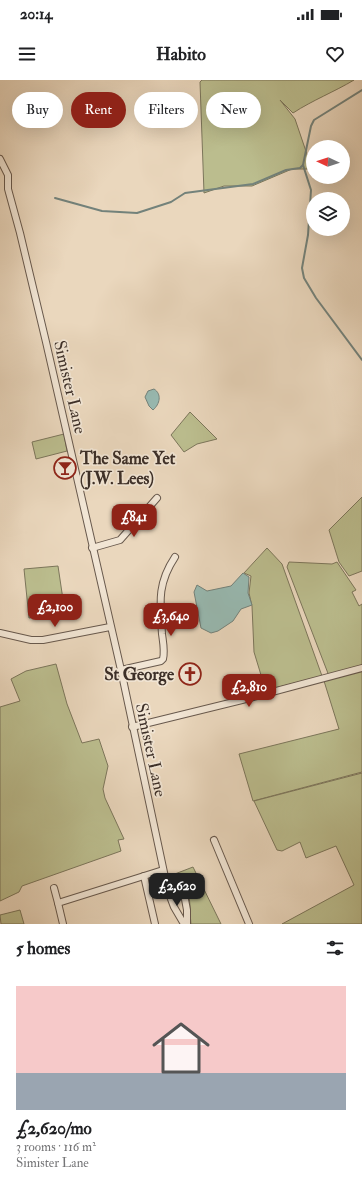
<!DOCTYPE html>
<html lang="en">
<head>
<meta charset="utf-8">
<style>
	body { margin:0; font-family:"IM FELL Double Pica",serif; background:#f2f2f2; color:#202124; height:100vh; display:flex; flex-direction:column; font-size:15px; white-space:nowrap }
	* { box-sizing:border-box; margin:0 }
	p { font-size:13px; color:#757577 }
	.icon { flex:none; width:22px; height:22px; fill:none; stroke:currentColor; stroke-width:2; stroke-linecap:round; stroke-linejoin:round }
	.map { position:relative; height:844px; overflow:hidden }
	.sheet { display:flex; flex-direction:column; background:#fff; flex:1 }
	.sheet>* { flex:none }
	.guide { position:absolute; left:12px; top:12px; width:338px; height:36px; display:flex; gap:8px }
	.needle { width:26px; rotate:274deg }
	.buttons { position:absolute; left:306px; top:60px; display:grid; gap:8px }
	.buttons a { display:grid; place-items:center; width:44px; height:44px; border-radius:50%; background:#fff; box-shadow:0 4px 16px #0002; font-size:20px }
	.price { position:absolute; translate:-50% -34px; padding:0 9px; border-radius:8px; background:#8f2418; color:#fff; font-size:13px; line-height:26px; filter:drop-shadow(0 1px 2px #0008) }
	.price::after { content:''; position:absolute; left:50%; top:24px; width:12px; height:9px; margin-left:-6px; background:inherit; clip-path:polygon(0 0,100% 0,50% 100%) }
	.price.current { background:#222; color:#fff }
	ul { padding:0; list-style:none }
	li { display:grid; align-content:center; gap:8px; height:212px; padding:0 16px }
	li span { display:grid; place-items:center; height:124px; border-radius:0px; color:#555 }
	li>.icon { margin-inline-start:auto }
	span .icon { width:72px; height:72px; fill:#fffc; stroke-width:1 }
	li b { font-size:17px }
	h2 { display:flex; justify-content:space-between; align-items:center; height:48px; padding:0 16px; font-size:17px }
	.tag { padding:0 14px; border-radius:18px; background:#fff; box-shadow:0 4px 16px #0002; font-size:14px; line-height:36px }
	.tag.current { background:#8f2418; color:#fff }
	.status { display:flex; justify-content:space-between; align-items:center; height:28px; padding:0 20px; background:#fff; direction:ltr }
	.status svg { height:11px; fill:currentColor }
	header { display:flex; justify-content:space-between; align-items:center; height:52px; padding:0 16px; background:#fff; font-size:18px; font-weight:700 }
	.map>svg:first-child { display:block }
	.green { fill:#bbbd8e; stroke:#7c765b }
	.water { fill:#98bab2; stroke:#73827b }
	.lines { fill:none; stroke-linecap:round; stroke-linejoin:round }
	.stream { stroke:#73827b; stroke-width:2 }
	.street-casing { stroke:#68594d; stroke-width:8 }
	.street { stroke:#f1e5d4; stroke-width:6 }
	.labels { text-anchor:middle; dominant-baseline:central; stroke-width:3.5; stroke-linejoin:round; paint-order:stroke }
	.street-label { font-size:17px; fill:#3c2f28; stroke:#f1e5d4 }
	.poi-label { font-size:17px; font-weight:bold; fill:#3c2f28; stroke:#f1e5d4; text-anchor:start }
</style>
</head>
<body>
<div class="status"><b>20:14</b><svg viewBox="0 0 49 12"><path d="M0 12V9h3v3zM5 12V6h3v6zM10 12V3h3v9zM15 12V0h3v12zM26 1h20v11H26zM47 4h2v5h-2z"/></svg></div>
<header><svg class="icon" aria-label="menu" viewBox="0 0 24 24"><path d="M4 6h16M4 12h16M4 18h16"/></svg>Habito<svg class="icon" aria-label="heart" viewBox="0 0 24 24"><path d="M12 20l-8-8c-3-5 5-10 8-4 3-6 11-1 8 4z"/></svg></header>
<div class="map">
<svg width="362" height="844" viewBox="0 0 362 844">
	<rect width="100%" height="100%" fill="#ead7bd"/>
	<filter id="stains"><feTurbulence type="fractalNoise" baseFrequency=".005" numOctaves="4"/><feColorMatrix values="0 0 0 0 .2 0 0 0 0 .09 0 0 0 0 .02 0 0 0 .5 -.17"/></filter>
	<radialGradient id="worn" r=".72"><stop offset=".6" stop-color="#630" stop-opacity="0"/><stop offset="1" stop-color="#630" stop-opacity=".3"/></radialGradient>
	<g class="green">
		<path d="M202,0H354C334,12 313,20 293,33L280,20L295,39L312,89H292L252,106H224L204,113L200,2Z"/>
		<polygon points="190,332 217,359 197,364 184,372 171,355"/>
		<polygon points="64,354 67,371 36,379 32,362"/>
		<polygon points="362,417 362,491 349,496 339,482 329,450"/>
		<polygon points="267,468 282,484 322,596 263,611 261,595 254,572 252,526 249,513 251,496 244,493"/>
		<polygon points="289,482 332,484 337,482 356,510 352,512 359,526 362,524 362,586 329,596 287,487"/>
		<polygon points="58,486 65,533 29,538 24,489"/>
		<polygon points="56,584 67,624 82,663 99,659 108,686 103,709 105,718 124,759 118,760 121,771 22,806 19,812 0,821 0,627 20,621 11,599 26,591"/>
		<polygon points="362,591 362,692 253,721 239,674 339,649 324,601"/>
		<polygon points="362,693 362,844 282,844 354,805 336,766 306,778 300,762 282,771 277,770 254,721"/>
		<path d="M193,787L221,844H191C189,829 193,813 180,803L170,804L167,797Z"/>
		<polygon points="20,830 24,844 1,844 0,835"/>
	</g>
	<g class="water">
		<path d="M154,309C162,314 160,324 153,330L149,326L145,317L148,311Z"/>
		<polygon points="243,493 249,497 248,513 252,525 241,529 233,541 218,551 211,553 201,548 194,512 197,505 207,511 231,506"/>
	</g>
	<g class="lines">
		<g class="stream">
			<polyline points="303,85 311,110 308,155 302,188 304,198 316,218 362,280"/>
			<polyline points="55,118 102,131 137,133 171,122 185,113 253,104 286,90 300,88 303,85 311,46 314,40 362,10"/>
		</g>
		<g class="street-casing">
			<g id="street">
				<polyline points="0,79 8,95 8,109 20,153 46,262 121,590 168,811 174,827 184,844"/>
				<polyline points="92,468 120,460 157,418"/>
				<polyline points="0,553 31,560 43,560 110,547"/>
				<path d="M121,590L161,581L163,579C165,571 163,562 162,554C160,523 157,504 175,477"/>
				<polyline points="132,647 242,620 362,588"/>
				<polyline points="214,760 249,844"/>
				<polyline points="144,796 155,844"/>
				<polyline points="54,808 58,823"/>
				<polyline points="168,811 175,810 184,814 187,830 187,844"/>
				<polyline points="63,844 58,823 163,790"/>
			</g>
		</g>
		<use href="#street" class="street"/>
	</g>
	<defs>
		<g id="bar-ring" transform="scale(1.15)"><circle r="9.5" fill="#f1e5d4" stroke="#8f2418" stroke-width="1.5"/><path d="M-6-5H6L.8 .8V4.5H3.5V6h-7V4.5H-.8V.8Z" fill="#8f2418"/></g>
		<g id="church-ring" transform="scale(1.15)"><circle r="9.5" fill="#f1e5d4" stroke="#8f2418" stroke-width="1.5"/><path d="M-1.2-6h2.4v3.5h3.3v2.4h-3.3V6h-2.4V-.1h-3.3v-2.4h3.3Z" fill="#8f2418"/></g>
	</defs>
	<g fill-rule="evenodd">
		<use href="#bar-ring" x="65" y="388"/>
		<use href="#church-ring" x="190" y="594"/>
	</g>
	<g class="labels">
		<g class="street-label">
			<text transform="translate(70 307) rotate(77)">Simister Lane</text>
			<text transform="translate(151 670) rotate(78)">Simister Lane</text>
		</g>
		<g class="poi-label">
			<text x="80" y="378">The Same Yet<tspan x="80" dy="20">(J.W. Lees)</tspan></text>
			<text x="174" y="594" text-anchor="end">St George</text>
		</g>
	</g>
	<rect width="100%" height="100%" filter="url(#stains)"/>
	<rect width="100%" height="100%" fill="url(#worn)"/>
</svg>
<div class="buttons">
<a><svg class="needle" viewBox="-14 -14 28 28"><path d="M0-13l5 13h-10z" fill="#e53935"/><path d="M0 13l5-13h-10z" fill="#757577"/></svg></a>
<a><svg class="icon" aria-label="layers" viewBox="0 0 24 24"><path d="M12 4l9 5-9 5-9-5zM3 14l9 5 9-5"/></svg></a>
</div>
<b class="price" style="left:134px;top:458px">£841</b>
<b class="price" style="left:55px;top:548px">£2,100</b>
<b class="price" style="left:171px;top:557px">£3,640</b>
<b class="price" style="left:249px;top:628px">£2,810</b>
<b class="price current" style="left:177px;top:827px">£2,620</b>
<div class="guide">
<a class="tag">Buy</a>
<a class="tag current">Rent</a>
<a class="tag">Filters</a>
<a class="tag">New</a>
</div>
</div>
<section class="sheet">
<h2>5 homes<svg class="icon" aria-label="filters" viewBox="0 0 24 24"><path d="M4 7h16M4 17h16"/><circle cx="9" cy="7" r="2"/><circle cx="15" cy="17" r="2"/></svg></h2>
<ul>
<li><span style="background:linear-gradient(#f6c9c9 70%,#9aa5b1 0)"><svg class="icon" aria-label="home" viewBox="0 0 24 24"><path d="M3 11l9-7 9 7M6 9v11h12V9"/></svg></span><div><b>£2,620/mo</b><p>3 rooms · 116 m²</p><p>Simister Lane</p></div></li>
</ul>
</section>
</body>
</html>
